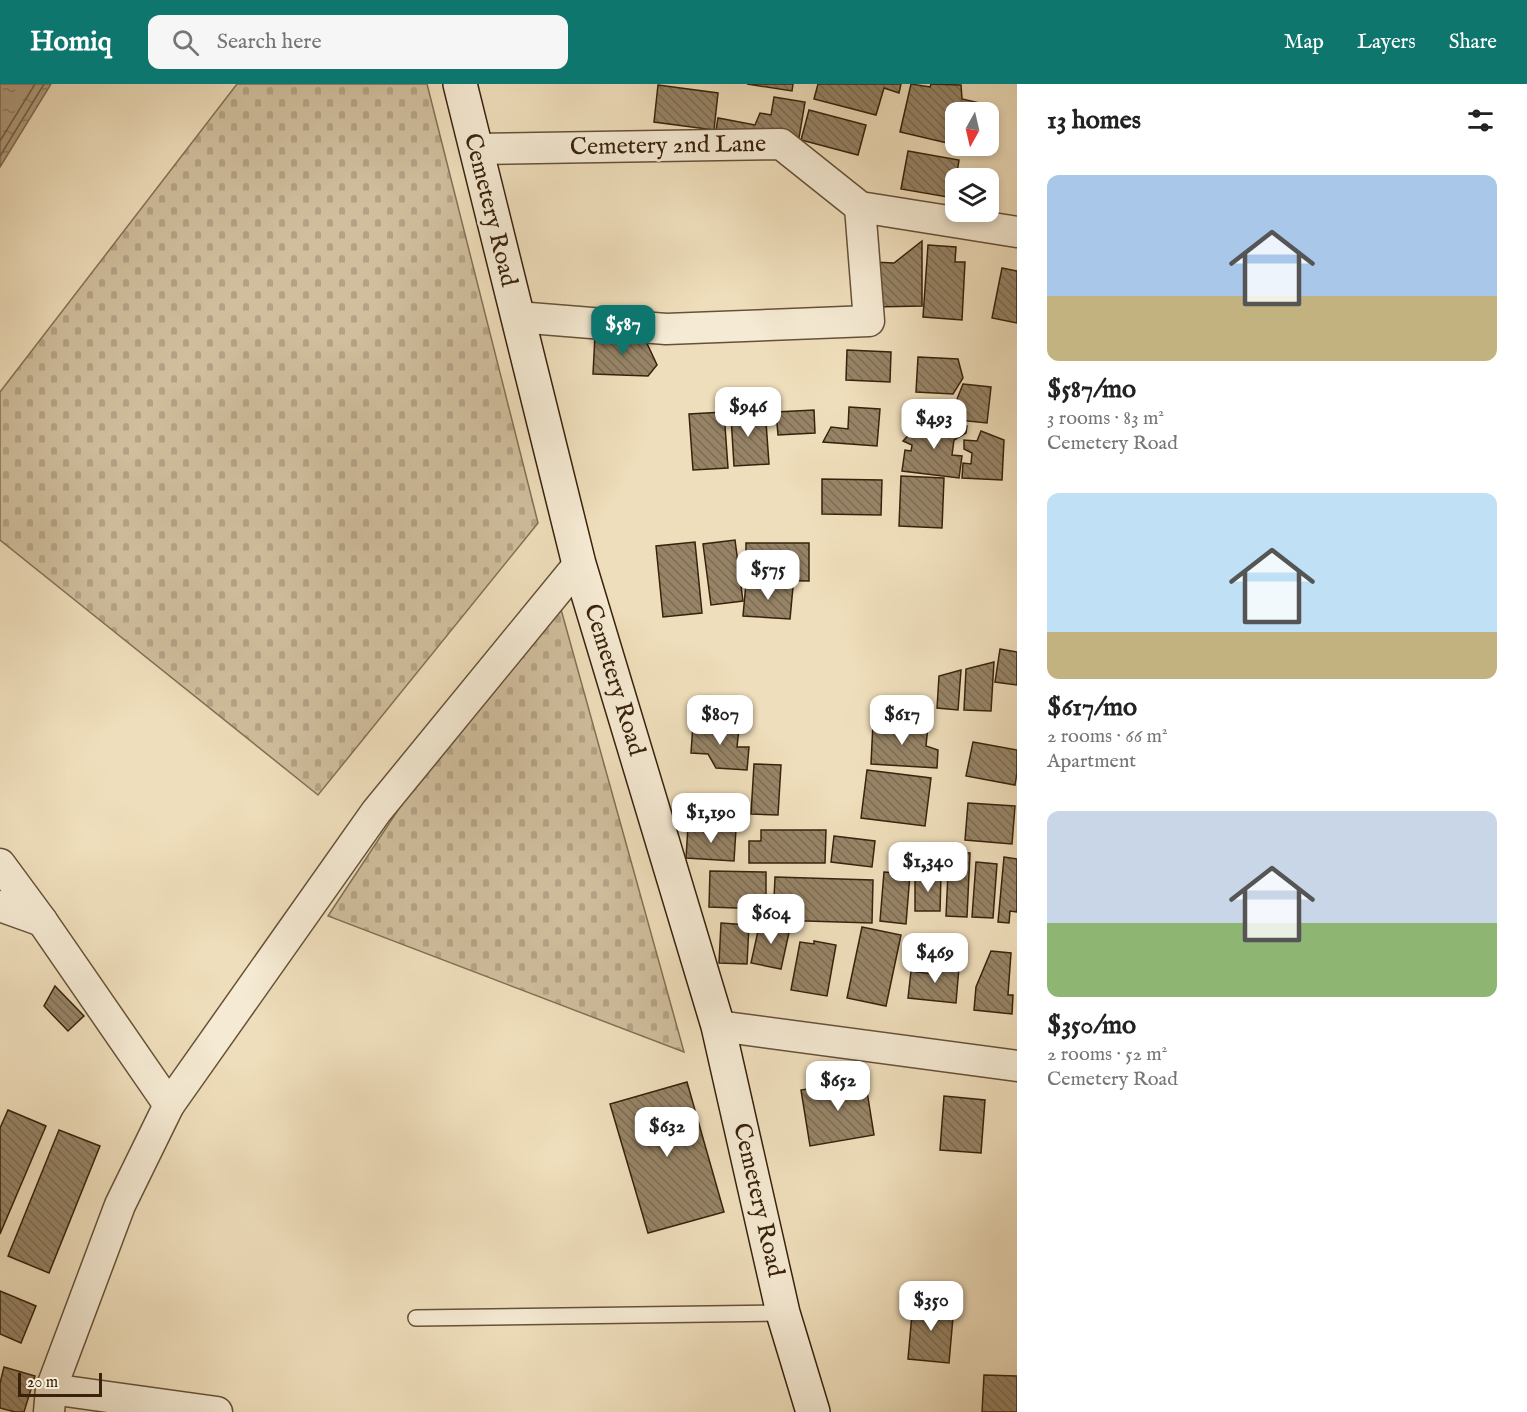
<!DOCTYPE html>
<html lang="en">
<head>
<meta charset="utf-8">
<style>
	body { margin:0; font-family:"IM FELL English",serif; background:#f6f6f6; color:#222; height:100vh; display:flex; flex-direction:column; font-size:22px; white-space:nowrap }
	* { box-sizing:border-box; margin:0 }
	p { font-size:20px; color:#767676 }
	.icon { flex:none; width:33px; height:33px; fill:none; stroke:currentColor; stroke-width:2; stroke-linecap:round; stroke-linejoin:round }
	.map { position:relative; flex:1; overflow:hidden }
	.sheet { display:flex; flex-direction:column; background:#fff; width:510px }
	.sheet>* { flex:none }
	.needle { width:39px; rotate:188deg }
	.buttons { position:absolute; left:945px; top:18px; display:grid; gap:12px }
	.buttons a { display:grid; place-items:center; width:54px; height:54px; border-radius:12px; background:#fff; box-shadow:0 3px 9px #0003; font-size:30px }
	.scale { position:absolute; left:18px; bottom:15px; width:84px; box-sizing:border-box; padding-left:6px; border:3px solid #38220c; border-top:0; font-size:16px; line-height:21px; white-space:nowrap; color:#38220c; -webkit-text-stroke:4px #f5ead3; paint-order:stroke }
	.price { position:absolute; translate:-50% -51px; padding:0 14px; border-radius:12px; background:#fff; color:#222; font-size:20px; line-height:39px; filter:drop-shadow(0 2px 3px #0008) }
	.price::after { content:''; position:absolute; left:50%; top:36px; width:18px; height:14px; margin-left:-9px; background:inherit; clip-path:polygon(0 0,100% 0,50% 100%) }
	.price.current { background:#0f766e; color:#fff }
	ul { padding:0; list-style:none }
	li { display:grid; align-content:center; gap:12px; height:318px; padding:0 30px }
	li span { display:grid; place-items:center; height:186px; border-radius:12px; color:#555 }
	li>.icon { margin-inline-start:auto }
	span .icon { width:108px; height:108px; fill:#fffc; stroke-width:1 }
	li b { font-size:26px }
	h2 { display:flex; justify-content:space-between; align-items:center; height:72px; padding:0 30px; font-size:26px }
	header { display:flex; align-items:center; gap:36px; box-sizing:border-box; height:84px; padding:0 30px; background:#0f766e; color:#fff }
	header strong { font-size:28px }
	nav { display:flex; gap:33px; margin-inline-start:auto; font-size:21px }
	.search { width:420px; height:54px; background:#f6f6f6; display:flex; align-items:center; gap:15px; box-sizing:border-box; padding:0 21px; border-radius:12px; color:#767676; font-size:22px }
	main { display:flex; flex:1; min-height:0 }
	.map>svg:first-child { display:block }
	.cemetery { fill:url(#cemetery-stones); stroke:#847054; stroke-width:1.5 }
	.water { fill:url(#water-ripples); stroke:#816c52; stroke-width:1.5 }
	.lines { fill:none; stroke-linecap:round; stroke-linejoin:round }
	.shore { stroke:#746046; stroke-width:1.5 }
	.building { fill:url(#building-back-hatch); stroke:#38220c; stroke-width:1.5 }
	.lane-casing { stroke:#665138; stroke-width:18 }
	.street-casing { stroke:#665138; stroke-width:33 }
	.secondary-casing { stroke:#38220c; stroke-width:36 }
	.lane { stroke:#f5ead3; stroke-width:15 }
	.street { stroke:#f5ead3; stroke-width:30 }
	.secondary { stroke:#f5ead3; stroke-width:33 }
	.labels { text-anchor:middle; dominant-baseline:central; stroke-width:5; stroke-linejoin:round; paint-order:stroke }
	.street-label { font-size:24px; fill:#38220c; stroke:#f5ead3 }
</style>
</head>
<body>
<header>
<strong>Homiq</strong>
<div class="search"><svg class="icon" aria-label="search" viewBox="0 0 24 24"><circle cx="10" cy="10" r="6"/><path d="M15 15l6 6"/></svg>Search here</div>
<nav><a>Map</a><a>Layers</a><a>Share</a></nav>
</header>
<main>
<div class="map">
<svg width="1017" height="1328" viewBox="0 0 1017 1328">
	<defs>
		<pattern id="cemetery-stones" width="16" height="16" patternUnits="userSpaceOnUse" patternTransform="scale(1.5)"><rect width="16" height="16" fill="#d0be9d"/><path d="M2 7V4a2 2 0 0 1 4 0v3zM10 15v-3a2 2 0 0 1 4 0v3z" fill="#b3a386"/></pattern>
		<pattern id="water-ripples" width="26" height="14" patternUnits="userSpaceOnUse" patternTransform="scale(1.5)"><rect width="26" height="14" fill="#b19e80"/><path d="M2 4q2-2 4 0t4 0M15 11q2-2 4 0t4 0" fill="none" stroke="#918067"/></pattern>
		<pattern id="building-back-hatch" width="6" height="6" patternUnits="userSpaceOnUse" patternTransform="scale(1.5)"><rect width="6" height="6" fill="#978467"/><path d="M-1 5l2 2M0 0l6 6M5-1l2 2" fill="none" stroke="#7c6c53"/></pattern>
	</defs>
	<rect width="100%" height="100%" fill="#efdebb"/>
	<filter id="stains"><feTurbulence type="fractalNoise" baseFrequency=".00333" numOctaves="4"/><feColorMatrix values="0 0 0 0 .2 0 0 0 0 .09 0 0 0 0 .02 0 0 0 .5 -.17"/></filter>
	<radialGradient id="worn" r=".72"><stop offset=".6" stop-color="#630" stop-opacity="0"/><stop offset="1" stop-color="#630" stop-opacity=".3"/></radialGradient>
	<g class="cemetery">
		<polygon points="237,0 427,0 538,439 318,711 0,456 0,308"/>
		<polygon points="552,493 684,968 328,832"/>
	</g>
	<polygon class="water" points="0,0 51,0 0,83"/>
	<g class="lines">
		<g class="shore">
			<polyline points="0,57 35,0"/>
			<polyline points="0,72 44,0"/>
		</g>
	</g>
	<g class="building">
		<polygon points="747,0 793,0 792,7"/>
		<polygon points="818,0 901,0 899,9 884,4 876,31 814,15"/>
		<polygon points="911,0 930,3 931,0 961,1 962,15 984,20 982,28 956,28 956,61 900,48"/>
		<polygon points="658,1 718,9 714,46 654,38"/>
		<polygon points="774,13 805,18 797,66 715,52 718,34 755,41 760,29 771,31"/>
		<polygon points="809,26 866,41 858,71 801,56"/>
		<polygon points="908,67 959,76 953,114 901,105"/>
		<polygon points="922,157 922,222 873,223 873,178 894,179"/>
		<polygon points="928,161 956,163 955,178 965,178 962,236 923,233"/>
		<polygon points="1002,184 1017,187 1017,239 992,234"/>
		<polygon points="595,251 644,253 657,281 648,292 593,290"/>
		<polygon points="847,266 891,268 890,298 846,296"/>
		<polygon points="918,273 958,275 963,294 953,310 916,308"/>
		<polygon points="963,300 991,303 987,339 949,335"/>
		<polygon points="730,316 766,338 769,380 734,382"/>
		<polygon points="849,323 880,325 877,362 823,358 831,343 848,345"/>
		<polygon points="814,326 815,349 778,351 776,328"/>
		<polygon points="724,328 728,384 693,386 689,330"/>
		<polygon points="921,338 967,342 966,349 954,356 952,371 962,372 959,394 902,387 905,366 911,367 912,361 903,357"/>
		<polygon points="981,347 1004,356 1002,396 962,394 963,379 971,380 972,369 964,365 964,356 977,357"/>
		<polygon points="901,392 944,394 942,444 899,442"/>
		<polygon points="822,395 882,396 881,431 822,430"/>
		<polygon points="735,456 743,517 711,521 703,460"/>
		<polygon points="695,458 702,529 663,533 656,462"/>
		<polygon points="746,459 809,459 809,497 746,496"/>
		<polygon points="746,499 793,503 790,535 743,532"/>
		<polygon points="1000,565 1017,568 1017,601 995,598"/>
		<polygon points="994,578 991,627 964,626 966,585"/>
		<polygon points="961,586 958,626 937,624 939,592"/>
		<polygon points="873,639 928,642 926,662 938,666 937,684 871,680"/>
		<polygon points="693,640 739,644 737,663 749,663 747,686 716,684 708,670 691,669"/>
		<polygon points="973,658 1017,666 1017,689 1015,701 966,692"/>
		<polygon points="754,680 781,681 778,731 751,730"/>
		<polygon points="867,686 931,694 925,742 861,734"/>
		<polygon points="968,719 1015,722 1012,760 965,756"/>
		<polygon points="688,742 736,745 734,777 686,774"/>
		<polygon points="761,746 826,746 825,779 749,779 749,757 761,757"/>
		<polygon points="834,752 875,757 872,783 831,778"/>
		<polygon points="949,768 970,769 967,833 946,832"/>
		<polygon points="1004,773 1017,775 1017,828 1010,827 1009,839 998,838"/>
		<polygon points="976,778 997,780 993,834 972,833"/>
		<polygon points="710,787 766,788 766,825 709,823"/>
		<polygon points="884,788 910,790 906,840 880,837"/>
		<polygon points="915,790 941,791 940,827 915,827"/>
		<polygon points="775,793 873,796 872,839 773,836"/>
		<polygon points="760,838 790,844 781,885 751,879"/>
		<polygon points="721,839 749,841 747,880 719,879"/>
		<polygon points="862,843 901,851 886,922 847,914"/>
		<polygon points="814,857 836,861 827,912 791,906 800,858 814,860"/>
		<polygon points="991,867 1011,869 1008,911 1013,911 1012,930 974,926 976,903"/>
		<polygon points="933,880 959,883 956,919 908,914 911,887 932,890"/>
		<polygon points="55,902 84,932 68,947 44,922"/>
		<polygon points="865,995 874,1051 810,1062 801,1006"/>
		<polygon points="687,998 724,1128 648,1149 610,1020"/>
		<polygon points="944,1012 985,1016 981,1069 940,1066"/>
		<polygon points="8,1026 46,1042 0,1150 0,1044"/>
		<polygon points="59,1046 100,1062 49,1189 8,1172"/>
		<polygon points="0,1207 36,1222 21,1259 0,1250"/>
		<polygon points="913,1218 954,1222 949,1279 908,1275"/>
		<polygon points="4,1283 35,1292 24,1328 15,1328 0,1324 0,1299"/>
		<polygon points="984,1291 1017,1292 1017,1328 982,1328"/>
	</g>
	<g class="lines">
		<g class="lane-casing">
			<polyline id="lane" points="416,1234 783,1229"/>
		</g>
		<g class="street-casing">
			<g id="street">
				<polyline points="475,65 781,60 860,123 1017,148"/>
				<polyline points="517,233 666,245 869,237 860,123"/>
				<polyline points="0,780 42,837 169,1021"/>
				<polyline points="0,822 42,837"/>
				<polyline points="718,942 1017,982"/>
				<polyline points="51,1305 217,1328"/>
				<polyline points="49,1328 51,1305 120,1121 169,1021 376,728 579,480"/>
			</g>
		</g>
		<g class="secondary-casing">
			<polyline id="secondary" points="460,0 579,480 718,942 783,1229 813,1328"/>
		</g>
		<use href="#lane" class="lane"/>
		<use href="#street" class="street"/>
		<use href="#secondary" class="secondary"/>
	</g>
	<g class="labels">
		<g class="street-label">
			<text transform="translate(668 62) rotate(-1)">Cemetery 2nd Lane</text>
			<text transform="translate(490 126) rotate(76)">Cemetery Road</text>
			<text transform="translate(614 596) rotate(73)">Cemetery Road</text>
			<text transform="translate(758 1116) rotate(77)">Cemetery Road</text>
		</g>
	</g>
	<rect width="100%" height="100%" filter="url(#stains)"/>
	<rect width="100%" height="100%" fill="url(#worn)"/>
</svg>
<div class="buttons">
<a><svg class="needle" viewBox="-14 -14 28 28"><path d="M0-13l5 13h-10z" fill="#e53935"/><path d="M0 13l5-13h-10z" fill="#767676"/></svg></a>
<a><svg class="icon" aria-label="layers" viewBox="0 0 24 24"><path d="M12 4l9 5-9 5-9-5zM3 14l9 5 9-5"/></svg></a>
</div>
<div class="scale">20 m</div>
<b class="price current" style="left:623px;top:272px">$587</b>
<b class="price" style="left:748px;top:354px">$946</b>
<b class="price" style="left:934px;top:366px">$493</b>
<b class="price" style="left:768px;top:517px">$575</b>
<b class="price" style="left:720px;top:662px">$807</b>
<b class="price" style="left:902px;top:662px">$617</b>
<b class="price" style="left:711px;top:760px">$1,190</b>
<b class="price" style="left:928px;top:809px">$1,340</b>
<b class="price" style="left:771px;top:861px">$604</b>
<b class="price" style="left:935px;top:900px">$469</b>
<b class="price" style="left:838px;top:1028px">$652</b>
<b class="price" style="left:667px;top:1074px">$632</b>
<b class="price" style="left:931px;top:1248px">$350</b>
</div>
<section class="sheet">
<h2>13 homes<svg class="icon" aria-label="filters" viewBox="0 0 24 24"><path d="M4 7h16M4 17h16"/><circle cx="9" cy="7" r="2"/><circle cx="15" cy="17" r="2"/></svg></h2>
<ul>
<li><span style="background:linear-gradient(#a9c7e8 65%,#c2b280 0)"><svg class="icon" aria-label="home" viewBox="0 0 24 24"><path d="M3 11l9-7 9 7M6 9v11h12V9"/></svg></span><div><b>$587/mo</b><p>3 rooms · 83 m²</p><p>Cemetery Road</p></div></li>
<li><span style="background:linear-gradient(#bfe0f5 75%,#c2b280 0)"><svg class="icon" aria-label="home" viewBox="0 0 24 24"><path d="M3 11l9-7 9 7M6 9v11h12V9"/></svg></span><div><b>$617/mo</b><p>2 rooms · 66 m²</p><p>Apartment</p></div></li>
<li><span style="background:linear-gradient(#c9d6e8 60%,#8fb573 0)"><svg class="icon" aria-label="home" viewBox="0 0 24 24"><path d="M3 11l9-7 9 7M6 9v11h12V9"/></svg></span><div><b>$350/mo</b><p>2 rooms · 52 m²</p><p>Cemetery Road</p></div></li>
</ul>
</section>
</main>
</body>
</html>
